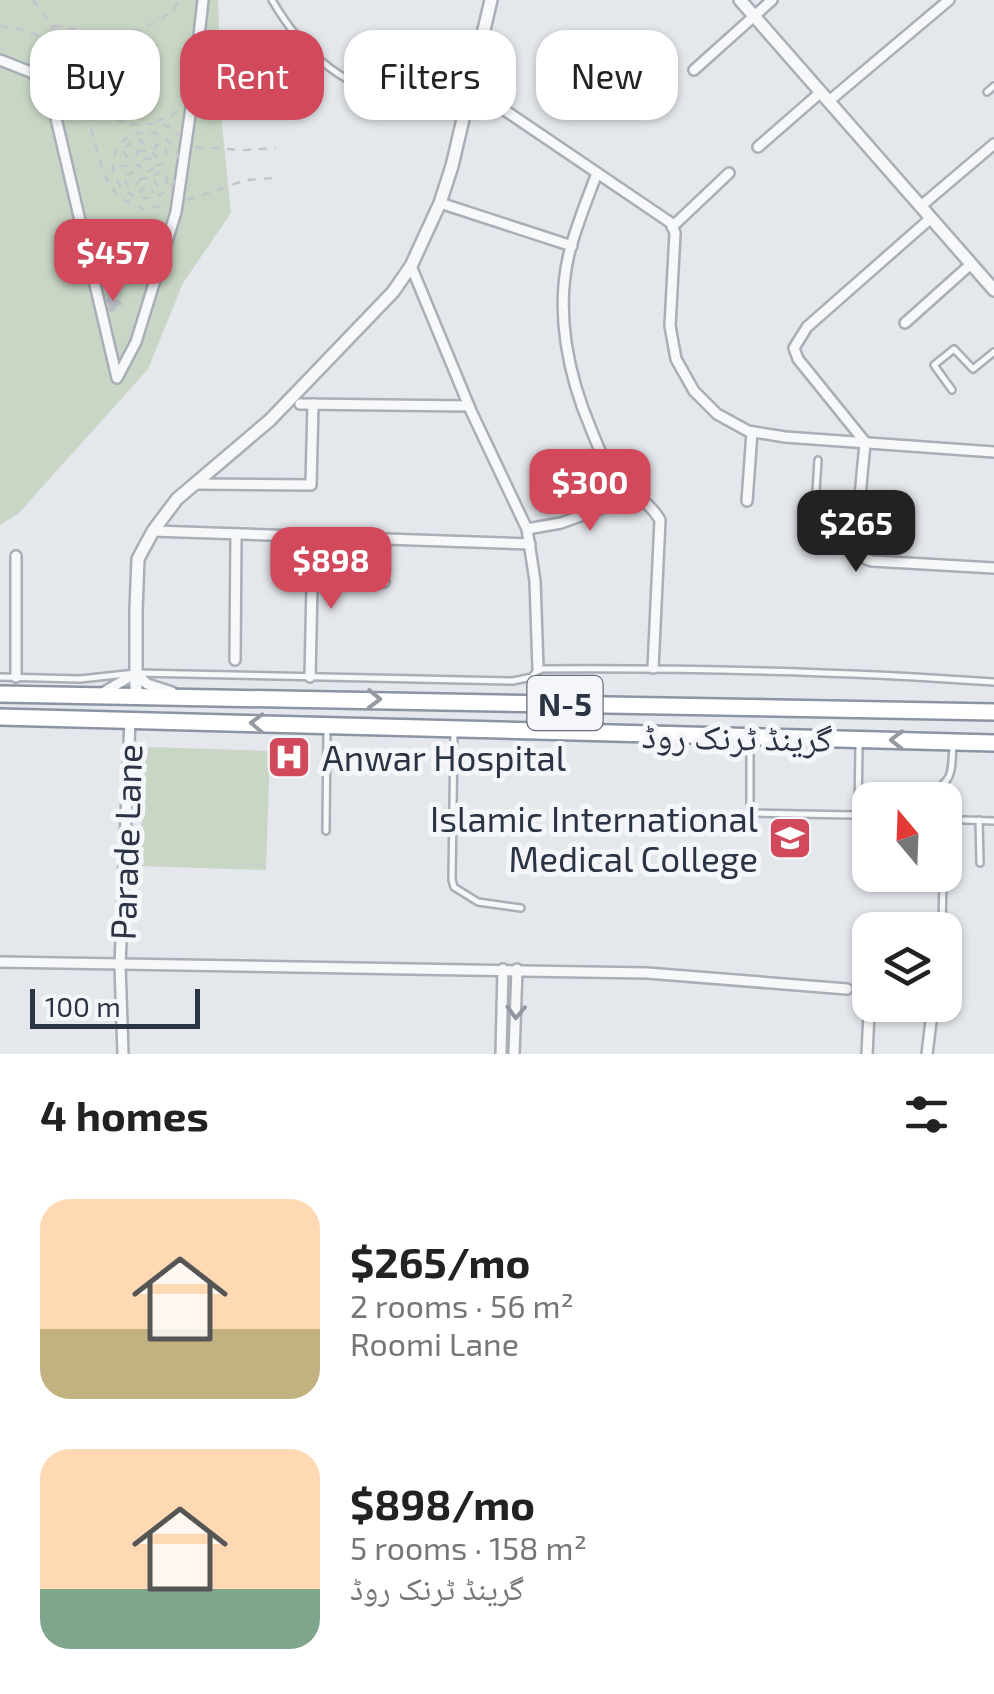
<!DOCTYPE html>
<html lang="en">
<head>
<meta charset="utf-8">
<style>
	body { margin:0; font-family:"Exo 2","Noto Naskh Arabic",sans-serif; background:#f6f6f6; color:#222; height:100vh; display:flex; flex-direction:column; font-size:38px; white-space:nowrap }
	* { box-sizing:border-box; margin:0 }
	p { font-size:32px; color:#767676 }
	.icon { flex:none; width:55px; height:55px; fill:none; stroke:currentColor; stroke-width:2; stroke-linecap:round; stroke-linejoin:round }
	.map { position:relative; height:1054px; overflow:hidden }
	.details { display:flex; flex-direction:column; background:#fff; flex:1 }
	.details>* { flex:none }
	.hud { position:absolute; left:30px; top:30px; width:935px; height:90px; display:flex; gap:20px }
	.needle { width:65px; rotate:341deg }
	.buttons { position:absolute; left:852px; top:782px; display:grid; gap:20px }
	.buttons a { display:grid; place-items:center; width:110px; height:110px; border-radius:20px; background:#fff; box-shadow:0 2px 8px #0004; font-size:50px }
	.scale { position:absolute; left:30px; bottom:25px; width:170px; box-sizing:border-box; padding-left:10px; border:5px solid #2b3445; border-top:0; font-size:28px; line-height:35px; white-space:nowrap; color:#2b3445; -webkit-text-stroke:8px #f4f6f9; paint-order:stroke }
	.price { position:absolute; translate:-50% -85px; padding:0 22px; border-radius:20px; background:#d1495b; color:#fff; font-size:32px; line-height:65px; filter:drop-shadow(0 2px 5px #0008) }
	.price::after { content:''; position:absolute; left:50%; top:60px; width:30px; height:22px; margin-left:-15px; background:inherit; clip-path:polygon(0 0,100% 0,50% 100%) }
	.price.selected { background:#222; color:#fff }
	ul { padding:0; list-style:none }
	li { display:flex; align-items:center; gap:30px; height:250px; padding:0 40px }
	li span { display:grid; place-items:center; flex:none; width:280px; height:200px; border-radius:30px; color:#555 }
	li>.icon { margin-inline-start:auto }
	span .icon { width:120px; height:120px; fill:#fffc; stroke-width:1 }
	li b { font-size:42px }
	h2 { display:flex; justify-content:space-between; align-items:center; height:120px; padding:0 40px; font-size:42px }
	.pill { padding:0 35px; border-radius:30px; background:#fff; box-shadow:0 2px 8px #0004; font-size:35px; line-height:90px }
	.pill.selected { background:#d1495b; color:#fff }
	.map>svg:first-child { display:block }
	.green { fill:#c9d6c5 }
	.building { fill:#bbc0ca }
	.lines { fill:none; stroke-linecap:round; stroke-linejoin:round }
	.service-casing { stroke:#a9aeb7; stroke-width:10 }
	.minor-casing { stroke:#a9aeb7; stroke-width:14 }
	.tertiary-casing { stroke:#a9aeb7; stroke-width:16 }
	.trunk-casing { stroke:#8b94a3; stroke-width:20 }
	.path { stroke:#c2c5cb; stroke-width:2.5; stroke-dasharray:8 8; stroke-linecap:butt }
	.service { stroke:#f7f8fa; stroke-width:5 }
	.minor { stroke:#f7f8fa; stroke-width:9 }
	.tertiary { stroke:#f7f8fa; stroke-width:11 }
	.trunk { stroke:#fff; stroke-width:15 }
	.oneway { stroke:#959aa2 }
	.oneway2 { stroke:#9196a0 }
	.labels { text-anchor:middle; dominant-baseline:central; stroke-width:10; stroke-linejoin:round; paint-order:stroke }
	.shield { fill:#f4f6f9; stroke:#676e7b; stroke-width:2.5 }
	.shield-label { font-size:32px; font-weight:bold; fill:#2b3445 }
	.street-label { font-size:35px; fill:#2b3445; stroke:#f4f6f9 }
	.poi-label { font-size:35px; fill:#2b3445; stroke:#f4f6f9; text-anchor:start }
</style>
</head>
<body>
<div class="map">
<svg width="994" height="1054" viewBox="0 0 994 1054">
	<rect width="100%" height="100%" fill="#e4e7ec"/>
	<g class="green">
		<polygon points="0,0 218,0 222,125 231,213 183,283 148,369 18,514 0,525"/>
		<polygon points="149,747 270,751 266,870 141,866 143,753"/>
	</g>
	<polygon class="building" points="108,297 120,300 122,304 116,307 114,311 110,312 108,309 109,305 106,301"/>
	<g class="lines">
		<g class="service-casing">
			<g id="service">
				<path d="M272,0C300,48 337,84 393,97C400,99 409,99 416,100C432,103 447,110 461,117"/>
				<polyline points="987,92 994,86"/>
				<polyline points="952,390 934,365 954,349 973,369 994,352"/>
				<polyline points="818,460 815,506 822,515 857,518"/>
				<path d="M0,677L80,679L136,673L513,681L532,677L538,669C690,668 842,671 994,682"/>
				<polyline points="454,732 452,880 454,887 478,902 521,908"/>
				<polyline points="750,739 750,806 751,811 756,813 851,815 858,813 859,744"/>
				<path d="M922,800C953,777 951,782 953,744"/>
				<polyline points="964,820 994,821"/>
				<polyline points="979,820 980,863"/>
				<polyline points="326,831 327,729"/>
				<polyline points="942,930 943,875"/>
			</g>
		</g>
		<g class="minor-casing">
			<g id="minor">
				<polyline points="0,60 33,73 51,97 117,378 136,342 176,212 191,108 203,0"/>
				<polyline points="694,70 772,0"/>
				<polyline points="472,88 671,223 675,233 670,326 676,359 694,391 717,414 748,431 785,437 994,452"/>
				<polyline points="829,101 949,0"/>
				<polyline points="758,147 821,92"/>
				<path d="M597,173C587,200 576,226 569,254C555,312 568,375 591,429C597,444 602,458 611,471C625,491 648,499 660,520L653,668"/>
				<polyline points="440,203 572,246"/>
				<polyline points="921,206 994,144"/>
				<path d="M931,218L807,327L794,348L798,359L865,442C863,474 853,529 866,559L872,561L994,568"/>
				<polyline points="672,227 729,173"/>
				<polyline points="411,266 471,411 527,529 535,581 538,669"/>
				<polyline points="905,323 971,264"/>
				<polyline points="300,404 469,406"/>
				<polyline points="195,484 311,485 313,404"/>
				<polyline points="747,501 752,432"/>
				<polyline points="527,529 561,523 600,509 622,484"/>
				<polyline points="153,531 530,544"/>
				<polyline points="235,660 236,534"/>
				<polyline points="16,677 16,556"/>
				<polyline points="310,677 312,585 317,580 384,582"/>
				<polyline points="104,692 136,673 147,684 172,692"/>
				<polyline points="0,962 647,973 847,989"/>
				<polyline points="123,1054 120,965 130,720"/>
				<polyline points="501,1054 503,969"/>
				<polyline points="514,1054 517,969"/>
				<polyline points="867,1054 870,993"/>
				<polyline points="927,1054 933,1005"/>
			</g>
		</g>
		<g class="tertiary-casing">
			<g id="tertiary">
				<polyline points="740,0 994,290"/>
				<polyline points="136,697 136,610 138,559 153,531 177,499 270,420 393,292 411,266 440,203 452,166 491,0"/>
			</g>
		</g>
		<g class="trunk-casing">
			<g id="trunk">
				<polyline points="0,694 994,712"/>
				<polyline points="0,717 994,743"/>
			</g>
		</g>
		<g class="path">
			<path d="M33,0L51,25C87,32 123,41 156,22C167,15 174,11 180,0"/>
			<polyline points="51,25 73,65 104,175 119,198 143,209 165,205"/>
			<path d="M0,26C37,31 42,36 69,61"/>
			<path d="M80,87C94,102 106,115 125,123C144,130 162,113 178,136"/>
			<polyline points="156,121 170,117 179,109"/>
			<circle cx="146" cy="165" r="33"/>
			<polyline points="139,139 144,144 151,139"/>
			<polyline points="195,147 245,150 276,148"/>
			<polyline points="124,151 126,156 132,158 137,155 138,151 133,144 129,144 124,149 124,154"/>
			<path d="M138,151L152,150C153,155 156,158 161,158L166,154V148L162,144L156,145L153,153"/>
			<polyline points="155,165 170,164"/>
			<path d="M119,166L139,165C140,170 142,172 147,172L153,169L152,162L149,158L143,159L140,168"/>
			<path d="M125,179C126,183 127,185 131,187L140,181L138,176L133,172L127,175L126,182"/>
			<path d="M139,179L154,178C154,183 157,186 162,186L167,182L166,175L161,171L154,176V181"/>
			<polyline points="140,194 142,189 147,187 152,190 153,193"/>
			<polyline points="187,200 246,180 277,178"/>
		</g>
		<use href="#service" class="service"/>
		<use href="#minor" class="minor"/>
		<use href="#tertiary" class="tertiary"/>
		<use href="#trunk" class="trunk"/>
	</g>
	<defs><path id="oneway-chevron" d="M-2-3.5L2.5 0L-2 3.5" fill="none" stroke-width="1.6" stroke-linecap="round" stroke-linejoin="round" transform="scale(2.5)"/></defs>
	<g class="oneway">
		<use href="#oneway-chevron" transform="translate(374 699) rotate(1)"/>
		<use href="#oneway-chevron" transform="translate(257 723) rotate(-178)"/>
		<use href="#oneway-chevron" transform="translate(897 740) rotate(-179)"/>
	</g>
	<use class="oneway2" href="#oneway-chevron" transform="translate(516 1012) rotate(92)"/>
	<defs>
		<g id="hospital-square" transform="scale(2.25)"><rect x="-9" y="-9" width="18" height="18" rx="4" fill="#d1495b" stroke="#f4f6f9"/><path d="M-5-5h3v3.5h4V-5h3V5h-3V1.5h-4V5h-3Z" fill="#fff"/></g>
		<g id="university-square" transform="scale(2.25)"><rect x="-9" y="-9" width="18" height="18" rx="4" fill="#d1495b" stroke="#f4f6f9"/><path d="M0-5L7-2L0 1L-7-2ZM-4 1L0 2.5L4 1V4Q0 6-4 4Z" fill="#fff"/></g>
	</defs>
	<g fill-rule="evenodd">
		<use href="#hospital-square" x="289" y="757"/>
		<use href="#university-square" x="790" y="838"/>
	</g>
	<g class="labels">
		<rect class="shield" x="527.5" y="676" width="75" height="54" rx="8"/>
		<g class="shield-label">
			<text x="565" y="703">N-5</text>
		</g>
		<g class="street-label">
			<text transform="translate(737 736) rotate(1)">گرینڈ ٹرنک روڈ</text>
			<text transform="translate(125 842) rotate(-88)">Parade Lane</text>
		</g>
		<g class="poi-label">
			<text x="322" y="757">Anwar Hospital</text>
			<text x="758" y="818" text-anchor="end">Islamic International<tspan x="758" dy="40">Medical College</tspan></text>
		</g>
	</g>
</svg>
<div class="buttons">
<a><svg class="needle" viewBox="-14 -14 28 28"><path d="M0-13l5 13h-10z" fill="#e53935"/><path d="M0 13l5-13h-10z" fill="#767676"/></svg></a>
<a><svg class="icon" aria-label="layers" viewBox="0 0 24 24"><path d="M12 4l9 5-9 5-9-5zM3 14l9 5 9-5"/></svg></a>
</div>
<div class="scale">100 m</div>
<b class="price" style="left:113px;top:304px">$457</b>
<b class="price" style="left:590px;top:534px">$300</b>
<b class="price selected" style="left:856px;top:575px">$265</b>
<b class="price" style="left:331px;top:612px">$898</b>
<div class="hud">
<a class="pill">Buy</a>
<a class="pill selected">Rent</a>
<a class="pill">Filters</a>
<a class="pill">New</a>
</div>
</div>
<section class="details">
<h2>4 homes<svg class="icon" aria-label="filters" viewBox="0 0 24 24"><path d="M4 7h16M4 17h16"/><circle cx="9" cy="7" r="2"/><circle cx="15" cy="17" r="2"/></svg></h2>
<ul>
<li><span style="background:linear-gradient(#ffd9b3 65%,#c2b280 0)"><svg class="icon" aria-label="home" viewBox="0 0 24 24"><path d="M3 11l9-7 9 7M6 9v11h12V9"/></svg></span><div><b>$265/mo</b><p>2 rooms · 56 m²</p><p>Roomi Lane</p></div></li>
<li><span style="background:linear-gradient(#ffd9b3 70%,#7fa58c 0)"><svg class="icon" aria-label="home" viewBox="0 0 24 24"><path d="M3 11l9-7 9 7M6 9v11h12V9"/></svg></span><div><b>$898/mo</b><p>5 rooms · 158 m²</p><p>گرینڈ ٹرنک روڈ</p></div></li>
</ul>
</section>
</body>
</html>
